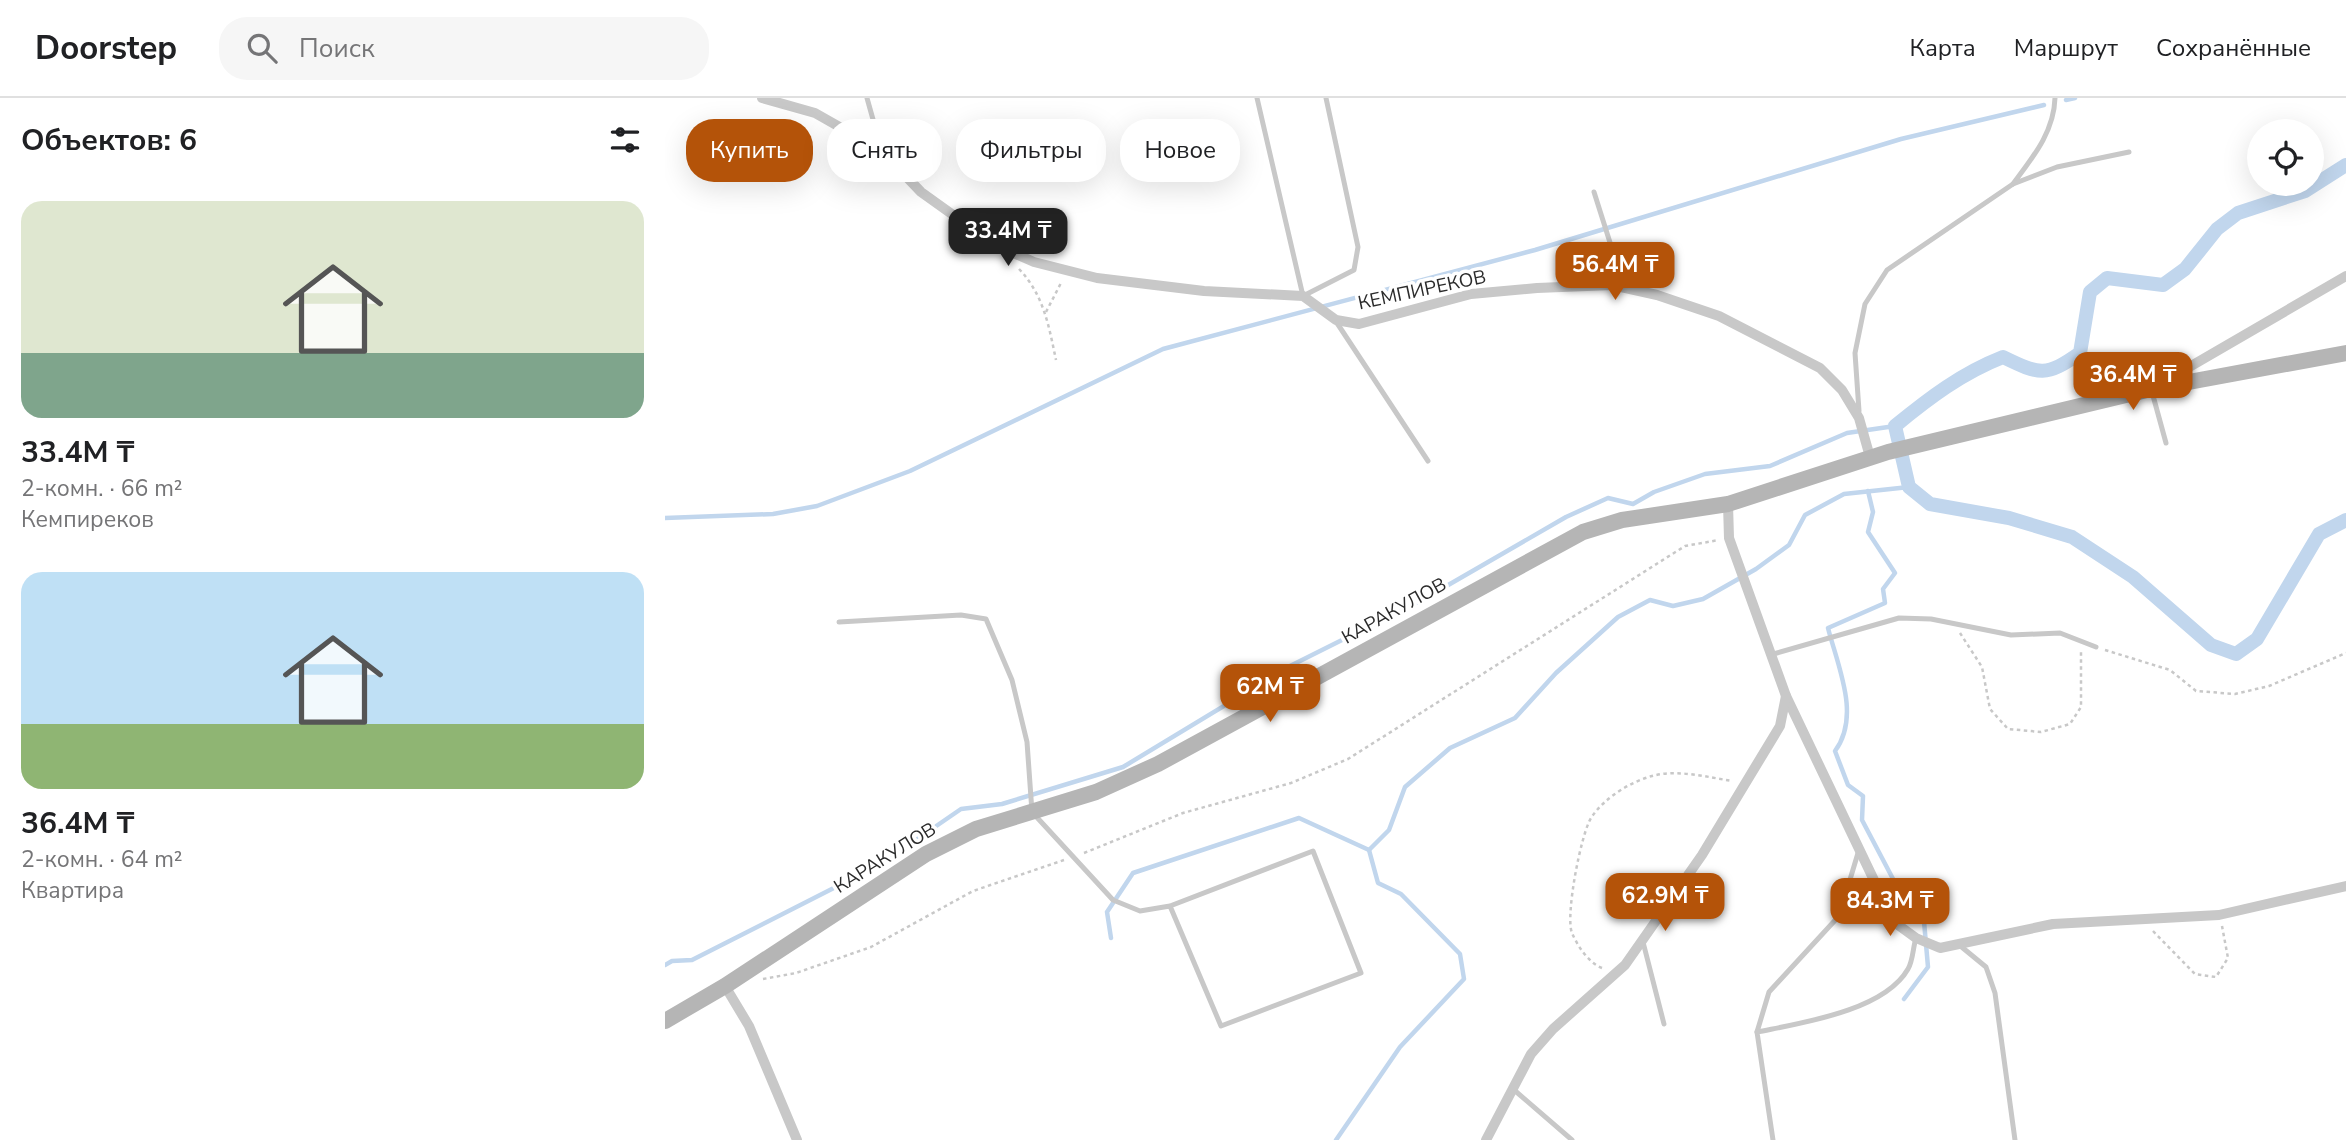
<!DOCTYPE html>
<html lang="ru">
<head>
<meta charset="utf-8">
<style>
	body { margin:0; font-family:"Nunito Sans",sans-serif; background:#f6f6f6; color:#202124; height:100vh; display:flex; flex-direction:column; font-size:26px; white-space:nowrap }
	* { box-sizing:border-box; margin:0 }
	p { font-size:23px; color:#757577 }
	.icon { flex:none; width:38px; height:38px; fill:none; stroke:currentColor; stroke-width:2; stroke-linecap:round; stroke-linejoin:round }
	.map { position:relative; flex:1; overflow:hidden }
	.sheet { display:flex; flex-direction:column; background:#fff; width:665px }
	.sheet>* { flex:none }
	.top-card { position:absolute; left:21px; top:21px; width:665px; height:63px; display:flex; gap:14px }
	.fabs { position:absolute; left:1582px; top:21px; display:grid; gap:14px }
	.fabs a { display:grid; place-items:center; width:77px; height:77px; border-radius:50%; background:#fff; box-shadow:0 7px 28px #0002; font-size:35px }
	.price { position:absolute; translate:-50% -60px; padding:0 16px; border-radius:14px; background:#b45309; color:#fff; font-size:23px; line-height:46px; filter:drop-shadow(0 2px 4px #0008) }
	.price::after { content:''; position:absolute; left:50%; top:42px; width:21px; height:16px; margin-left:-10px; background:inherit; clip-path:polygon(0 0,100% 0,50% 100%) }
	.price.on { background:#222; color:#fff }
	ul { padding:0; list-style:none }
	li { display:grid; align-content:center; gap:14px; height:371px; padding:0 21px }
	li span { display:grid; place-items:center; height:217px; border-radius:21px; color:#555 }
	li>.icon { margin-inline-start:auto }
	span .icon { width:126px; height:126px; fill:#fffc; stroke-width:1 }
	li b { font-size:30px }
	h2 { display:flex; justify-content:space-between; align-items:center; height:84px; padding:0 21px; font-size:30px }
	.pill { padding:0 24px; border-radius:28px; background:#fff; box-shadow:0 7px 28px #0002; font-size:24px; line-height:63px }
	.pill.on { background:#b45309; color:#fff }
	header { display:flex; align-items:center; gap:42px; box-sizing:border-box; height:98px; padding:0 35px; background:#fff; border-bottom:2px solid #e0e0e0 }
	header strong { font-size:33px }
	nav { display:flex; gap:38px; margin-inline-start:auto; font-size:24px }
	.search { width:490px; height:63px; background:#f6f6f6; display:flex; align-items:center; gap:18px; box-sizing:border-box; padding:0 24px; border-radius:28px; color:#757577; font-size:26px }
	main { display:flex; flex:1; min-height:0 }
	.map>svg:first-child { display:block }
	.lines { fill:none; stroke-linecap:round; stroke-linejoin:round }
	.stream { stroke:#c1d6ed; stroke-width:4.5 }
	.canal { stroke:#c1d6ed; stroke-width:14 }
	.path { stroke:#c8c8c8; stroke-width:2.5; stroke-dasharray:3.5 3.5; stroke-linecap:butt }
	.lane { stroke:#c8c8c8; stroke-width:5 }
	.street { stroke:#c8c8c8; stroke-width:10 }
	.secondary { stroke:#b5b5b5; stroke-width:16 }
	.labels { text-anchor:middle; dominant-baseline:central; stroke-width:7; stroke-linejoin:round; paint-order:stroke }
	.street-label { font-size:19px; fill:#2b2b2b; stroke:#fff }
</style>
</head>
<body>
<header>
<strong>Doorstep</strong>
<div class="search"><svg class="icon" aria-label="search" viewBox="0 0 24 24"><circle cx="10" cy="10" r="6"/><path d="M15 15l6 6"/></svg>Поиск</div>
<nav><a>Карта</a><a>Маршрут</a><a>Сохранённые</a></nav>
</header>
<main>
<section class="sheet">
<h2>Объектов: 6<svg class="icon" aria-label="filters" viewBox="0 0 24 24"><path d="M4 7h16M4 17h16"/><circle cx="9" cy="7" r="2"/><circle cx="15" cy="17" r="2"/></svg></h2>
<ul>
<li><span style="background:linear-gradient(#dfe7d0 70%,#7fa58c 0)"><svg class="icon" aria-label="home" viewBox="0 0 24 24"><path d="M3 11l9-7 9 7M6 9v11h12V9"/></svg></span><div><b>33.4M ₸</b><p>2-комн. · 66 m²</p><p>Кемпиреков</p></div></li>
<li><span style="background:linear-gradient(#bfe0f5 70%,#8fb573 0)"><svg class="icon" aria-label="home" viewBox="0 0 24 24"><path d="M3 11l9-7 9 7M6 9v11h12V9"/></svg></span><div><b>36.4M ₸</b><p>2-комн. · 64 m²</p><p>Квартира</p></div></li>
</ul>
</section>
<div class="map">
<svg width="1681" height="1042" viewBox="0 0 1681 1042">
	<rect width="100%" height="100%" fill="#fff"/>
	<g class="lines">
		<g class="stream">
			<polyline points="1401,2 1410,0"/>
			<path d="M1203,393L1208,414L1203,434L1230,475L1218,491L1220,505L1163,530C1173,569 1196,618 1170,653L1183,687L1198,698L1197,722L1237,798L1258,812L1263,869L1239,901"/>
			<polyline points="0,420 108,416 152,408 245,373 498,251 870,152 1236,41 1379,7"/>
			<polyline points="446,840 442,814 468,775 634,720 704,752 724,732 740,689 785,650 850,620 891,575 953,519 985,502 1008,508 1038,501 1091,471 1124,447 1140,417 1179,396 1244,389"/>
			<polyline points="0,867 7,863 27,862 216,766 296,711 337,706 458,669 625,568 759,501 901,419 943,400 968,406 989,394 1040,376 1105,368 1182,335 1230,328"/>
			<polyline points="671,1042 735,949 799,881 795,856 736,796 713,785 704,752"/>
		</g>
		<path class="canal" d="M1681,67L1640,93L1573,115L1552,131L1520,171L1498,187L1442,180L1425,194L1415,255C1381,279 1375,277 1338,259C1297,275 1264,300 1230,328L1244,389L1265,406L1344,420L1407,439L1468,479L1546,547L1571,556L1592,541L1654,436L1681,422"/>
		<g class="path">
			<path d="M354,171C379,197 384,229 391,262"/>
			<polyline points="381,214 397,183"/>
			<polyline points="1295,535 1317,569 1325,611 1343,631 1376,634 1405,626 1416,609 1416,553"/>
			<polyline points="1440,552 1505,572 1531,593 1570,596 1604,588 1681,555"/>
			<polyline points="419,755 518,715 626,685 683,661 1020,448 1054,442"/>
			<polyline points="1488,833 1530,876 1551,879 1563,860 1557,828"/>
			<path d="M937,870C924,865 913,849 907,835C900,818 916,736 926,720C939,700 965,684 987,678C1012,671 1042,679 1067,683"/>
			<polyline points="98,881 131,875 206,849 308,793 399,762"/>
		</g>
		<g class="lane">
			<polyline points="202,0 216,50"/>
			<polyline points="592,0 638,198 689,172 693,149 661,0"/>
			<path d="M1348,86C1368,59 1389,34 1390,0"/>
			<polyline points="929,94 948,154 947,187"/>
			<polyline points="672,225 763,363"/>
			<polyline points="1487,294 1501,345"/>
			<polyline points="1194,313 1190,255 1200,206 1222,172 1348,86 1392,69 1464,54"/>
			<polyline points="174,524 296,517 321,521 347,582 362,644 367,714 448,802 475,813 505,808 648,753 696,875 556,928 505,808"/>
			<polyline points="1105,557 1234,520 1266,521 1346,537 1395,535 1431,549"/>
			<polyline points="978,844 999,926"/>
			<polyline points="1293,846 1321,869 1330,895 1350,1042"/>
			<polyline points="1092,934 1104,894 1174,818 1193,755"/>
			<polyline points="848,991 907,1042"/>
			<path d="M1108,1042L1092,934C1136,925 1219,913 1243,871C1248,863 1248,849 1251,840"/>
		</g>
		<g class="street">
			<polyline points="97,0 150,15 217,53 256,94 330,147 369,164 432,180 539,193 638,198 671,222 694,226 806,196 872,190 947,187 992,197 1054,218 1155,270 1177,292 1194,320 1205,359"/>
			<polyline points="1495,286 1681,178"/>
			<polyline points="1063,406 1064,440 1121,598 1229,824 1251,840 1275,850 1388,826 1554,817 1681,788"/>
			<polyline points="60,888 84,928 132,1042"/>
			<polyline points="821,1042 866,956 888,931 960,867 1037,757 1115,628 1121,598"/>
		</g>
		<polyline class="secondary" points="0,923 60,888 261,756 311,731 431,694 493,666 918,434 957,422 1063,406 1223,354 1486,291 1681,255"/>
	</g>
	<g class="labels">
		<g class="street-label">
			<text transform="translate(757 192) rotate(-12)">КЕМПИРЕКОВ</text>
			<text transform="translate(729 513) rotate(-29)">КАРАКУЛОВ</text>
			<text transform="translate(220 760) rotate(-32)">КАРАКУЛОВ</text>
		</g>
	</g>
</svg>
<div class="fabs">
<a><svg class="icon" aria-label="locate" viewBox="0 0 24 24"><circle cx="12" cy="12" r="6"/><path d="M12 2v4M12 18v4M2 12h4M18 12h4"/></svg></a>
</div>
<b class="price on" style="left:343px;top:170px">33.4M ₸</b>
<b class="price" style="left:950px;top:204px">56.4M ₸</b>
<b class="price" style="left:1468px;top:314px">36.4M ₸</b>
<b class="price" style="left:605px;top:626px">62M ₸</b>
<b class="price" style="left:1000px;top:835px">62.9M ₸</b>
<b class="price" style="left:1225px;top:840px">84.3M ₸</b>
<div class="top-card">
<a class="pill on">Купить</a>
<a class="pill">Снять</a>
<a class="pill">Фильтры</a>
<a class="pill">Новое</a>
</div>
</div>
</main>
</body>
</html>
